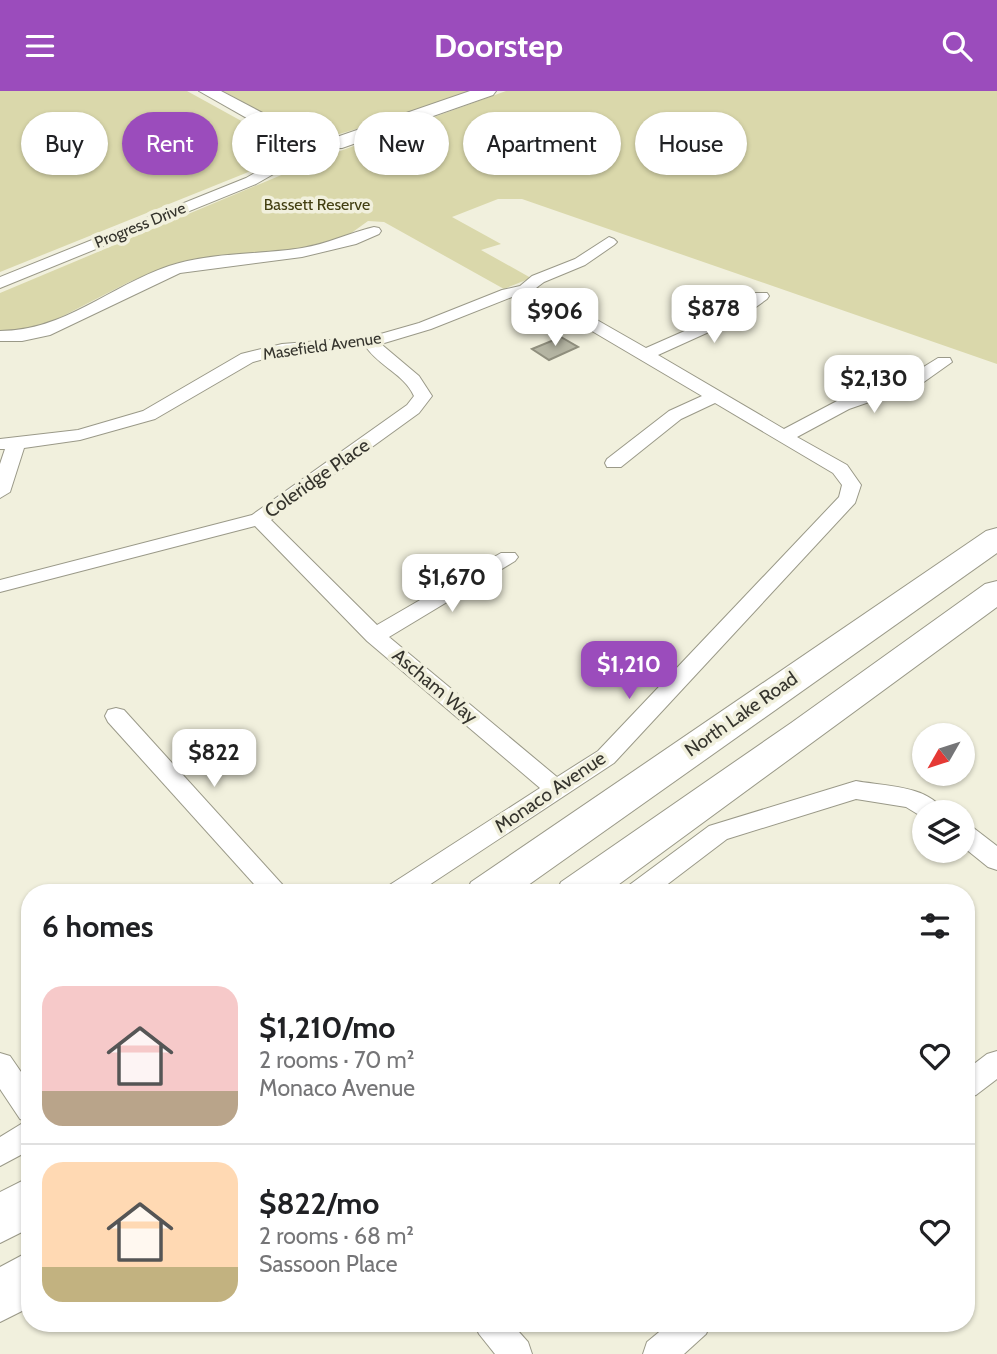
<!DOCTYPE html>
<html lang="en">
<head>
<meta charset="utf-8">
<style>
	body { margin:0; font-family:Cabin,sans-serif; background:#f6f6f6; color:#202124; height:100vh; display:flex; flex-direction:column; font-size:26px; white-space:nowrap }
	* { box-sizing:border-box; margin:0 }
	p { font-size:23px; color:#757577 }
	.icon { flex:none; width:38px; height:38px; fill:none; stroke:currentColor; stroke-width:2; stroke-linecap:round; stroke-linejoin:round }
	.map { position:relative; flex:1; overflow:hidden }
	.drawer { position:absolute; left:21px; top:793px; width:954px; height:448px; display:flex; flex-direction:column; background:#fff; border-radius:28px; box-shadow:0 2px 5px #0004 }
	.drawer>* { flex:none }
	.guide { position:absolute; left:21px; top:21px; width:956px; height:63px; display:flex; gap:14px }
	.needle { width:46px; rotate:231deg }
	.tools { position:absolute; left:912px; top:632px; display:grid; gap:14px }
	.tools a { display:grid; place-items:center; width:63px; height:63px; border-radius:50%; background:#fff; box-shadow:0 2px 5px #0004; font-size:35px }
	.price { position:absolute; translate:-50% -60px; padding:0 16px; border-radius:14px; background:#fff; color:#222; font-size:23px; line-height:46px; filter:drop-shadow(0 2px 4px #0008) }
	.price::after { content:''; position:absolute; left:50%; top:42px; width:21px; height:16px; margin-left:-10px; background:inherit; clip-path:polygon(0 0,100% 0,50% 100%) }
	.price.current { background:#9b4cbc; color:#fff }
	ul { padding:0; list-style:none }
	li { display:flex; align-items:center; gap:21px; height:175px; padding:0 21px }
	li+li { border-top:2px solid #e0e0e0 }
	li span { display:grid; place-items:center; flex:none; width:196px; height:140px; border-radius:21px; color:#555 }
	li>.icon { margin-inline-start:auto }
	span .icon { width:84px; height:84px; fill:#fffc; stroke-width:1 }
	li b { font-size:30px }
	h2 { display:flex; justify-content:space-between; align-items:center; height:84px; padding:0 21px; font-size:30px }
	.tag { padding:0 24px; border-radius:32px; background:#fff; box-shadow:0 2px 5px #0004; font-size:24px; line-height:63px }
	.tag.current { background:#9b4cbc; color:#fff }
	header { display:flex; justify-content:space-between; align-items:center; height:91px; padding:0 21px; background:#9b4cbc; color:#fff; font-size:32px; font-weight:700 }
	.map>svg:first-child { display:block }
	.green { fill:#dad8ab }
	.building { fill:#b5b5a3; stroke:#908f7e; stroke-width:2 }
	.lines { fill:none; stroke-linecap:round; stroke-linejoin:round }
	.street-casing { stroke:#9a9988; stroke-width:2 }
	.secondary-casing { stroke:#9a9988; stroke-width:2 }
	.primary-casing { stroke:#9a9988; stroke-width:2 }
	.street { fill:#fff; fill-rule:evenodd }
	.secondary { fill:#fff; fill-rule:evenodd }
	.primary { fill:#fff; fill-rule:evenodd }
	.labels { text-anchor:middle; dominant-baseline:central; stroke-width:7; stroke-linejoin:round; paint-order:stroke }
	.far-park-label { font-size:16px; fill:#423e11; stroke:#f1f0dd }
	.far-street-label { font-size:16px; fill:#35342d; stroke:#f1f0dd }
	.street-label { font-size:19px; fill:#35342d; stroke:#f1f0dd }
</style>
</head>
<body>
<header><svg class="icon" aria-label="menu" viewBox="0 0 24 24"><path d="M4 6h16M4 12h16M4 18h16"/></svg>Doorstep<svg class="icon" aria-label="search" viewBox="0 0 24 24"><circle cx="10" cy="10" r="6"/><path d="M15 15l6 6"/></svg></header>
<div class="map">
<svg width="997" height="1263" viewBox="0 0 997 1263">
	<rect width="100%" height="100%" fill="#f1f0dd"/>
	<g class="green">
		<polygon points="0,0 187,0 289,56 279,65 246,82 0,181"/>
		<polygon points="223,0 485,0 336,44 298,41"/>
		<polygon points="506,0 997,0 997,273 522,108 498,108 452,126 501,153 481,159 531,187 504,198 384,131 368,130 343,148 317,156 168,175 129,191 34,240 0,240 0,202 329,64"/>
	</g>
	<polygon class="building" points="561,246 578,256 549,269 532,258"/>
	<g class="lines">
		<g class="street-casing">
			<g id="street">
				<polygon points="316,55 321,56 321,62 284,77 256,93 0,197 0,186 246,87 274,71"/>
				<path d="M374,136L379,137L381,140L379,143L356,153L302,166L180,182L50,244L22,250H0V240C64,240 110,195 169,175C211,161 259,164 302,157C327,153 349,142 374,136Z"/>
				<path d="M609,146L614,148L617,151L614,154L585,174L544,191L536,197L548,201L646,257L730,220L755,202H767L769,205L767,208L742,226L658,264L784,338L837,310L909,285L938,267H950L952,271L921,293L849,318L797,346L847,374L861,394L855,412L614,672L417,802H385L388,795L540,697L367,550L255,435L0,501V489L252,424L407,314L414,305C404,283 380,276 366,256L282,263L253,271L155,328L80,349L24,357L10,401L0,407V373L5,358H0V348L78,339L143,320L241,263L282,253L370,246L419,232L502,199L520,195L532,185L575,168ZM524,204L536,207L702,305L669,320L607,368L605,372L607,376H621L681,328L715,312L833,382L842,394L839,406L598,660L557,686L389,546L515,470L518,466L515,462H501L377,534L271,429L419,322L432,305L419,285L381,253L431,238L512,206Z"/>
				<polygon points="116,617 124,619 290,802 262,802 108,631 105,625 108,619"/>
				<path d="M856,690C883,695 929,694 944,721H924V727L906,716L856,708L727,748L656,802H625L628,795L709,735Z"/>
				<polygon points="962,732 971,735 997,755 997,779 988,776 962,755"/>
				<polygon points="997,960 997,988 976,1004 966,1007 966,979 987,963"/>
				<polygon points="0,962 10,965 30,994 30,1059 0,1075 0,1046 26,1030 20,1028 0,998"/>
				<polygon points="474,1232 511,1232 528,1251 532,1263 495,1263 479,1243"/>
				<polygon points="670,1232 711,1232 706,1243 684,1263 643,1263 647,1251"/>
			</g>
		</g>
		<g class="secondary-casing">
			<g id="secondary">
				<polygon points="199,0 221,0 312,48 314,52 312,56 298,56"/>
				<polygon points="470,0 496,0 493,4 342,57 328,57 326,53 328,49"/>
			</g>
		</g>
		<g class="primary-casing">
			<g id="primary">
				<polygon points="997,437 997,462 517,802 466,802 471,791 986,440"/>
				<polygon points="997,490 997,516 607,802 556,802 561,791 791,632 985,493"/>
				<polygon points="30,1086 30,1137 0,1152 0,1101"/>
				<polygon points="30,1160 30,1216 0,1231 0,1176"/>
			</g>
		</g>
		<use href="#street" class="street"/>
		<use href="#secondary" class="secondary"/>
		<use href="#primary" class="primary"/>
	</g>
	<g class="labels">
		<g class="far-park-label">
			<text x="317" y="113">Bassett Reserve</text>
		</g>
		<g class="far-street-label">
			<text transform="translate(140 134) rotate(-22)">Progress Drive</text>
			<text transform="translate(322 255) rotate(-8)">Masefield Avenue</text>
		</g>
		<g class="street-label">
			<text transform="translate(317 387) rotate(-35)">Coleridge Place</text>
			<text transform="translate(435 595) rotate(40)">Ascham Way</text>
			<text transform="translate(741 623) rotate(-35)">North Lake Road</text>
			<text transform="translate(550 701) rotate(-34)">Monaco Avenue</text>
		</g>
	</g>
</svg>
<div class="tools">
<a><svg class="needle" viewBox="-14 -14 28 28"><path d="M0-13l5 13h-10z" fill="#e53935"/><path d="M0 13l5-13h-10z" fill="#757577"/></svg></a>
<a><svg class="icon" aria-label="layers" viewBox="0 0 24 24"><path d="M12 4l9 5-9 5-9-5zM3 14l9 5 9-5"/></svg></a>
</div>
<b class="price" style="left:714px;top:254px">$878</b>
<b class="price" style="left:555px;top:257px">$906</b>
<b class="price" style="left:874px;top:324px">$2,130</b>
<b class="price" style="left:452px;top:523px">$1,670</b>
<b class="price current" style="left:629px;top:610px">$1,210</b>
<b class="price" style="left:214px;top:698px">$822</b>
<div class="guide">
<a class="tag">Buy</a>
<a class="tag current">Rent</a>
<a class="tag">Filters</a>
<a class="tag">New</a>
<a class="tag">Apartment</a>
<a class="tag">House</a>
</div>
<section class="drawer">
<h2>6 homes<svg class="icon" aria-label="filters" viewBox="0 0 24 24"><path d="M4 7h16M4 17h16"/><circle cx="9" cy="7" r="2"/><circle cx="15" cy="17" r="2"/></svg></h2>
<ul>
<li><span style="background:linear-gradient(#f6c9c9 75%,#b9a48a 0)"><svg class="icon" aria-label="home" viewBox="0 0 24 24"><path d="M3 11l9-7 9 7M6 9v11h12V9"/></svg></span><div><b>$1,210/mo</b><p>2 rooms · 70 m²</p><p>Monaco Avenue</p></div><svg class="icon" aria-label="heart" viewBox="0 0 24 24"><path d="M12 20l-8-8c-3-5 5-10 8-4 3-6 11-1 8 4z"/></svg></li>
<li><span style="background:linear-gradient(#ffd9b3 75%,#c2b280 0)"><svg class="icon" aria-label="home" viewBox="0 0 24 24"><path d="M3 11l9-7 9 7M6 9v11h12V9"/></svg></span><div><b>$822/mo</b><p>2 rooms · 68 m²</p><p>Sassoon Place</p></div><svg class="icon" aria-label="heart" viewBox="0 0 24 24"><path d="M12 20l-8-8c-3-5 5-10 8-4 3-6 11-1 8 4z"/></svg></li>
</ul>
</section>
</div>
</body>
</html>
